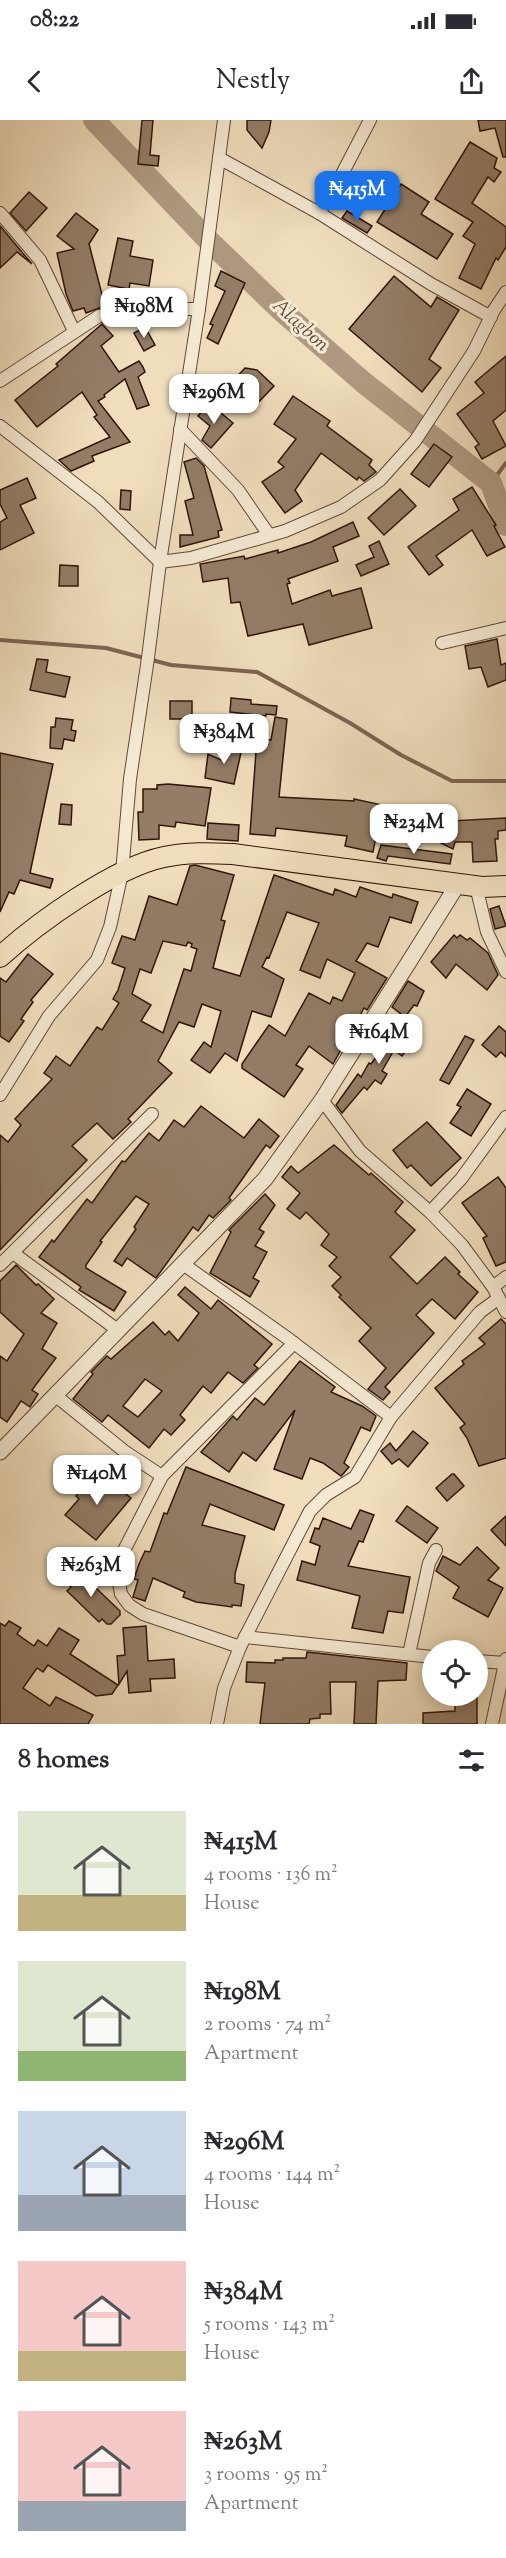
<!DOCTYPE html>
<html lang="en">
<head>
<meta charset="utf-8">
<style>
	body { margin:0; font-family:"Sorts Mill Goudy",serif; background:#f2f2f3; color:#2b2b33; height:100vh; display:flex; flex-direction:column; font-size:22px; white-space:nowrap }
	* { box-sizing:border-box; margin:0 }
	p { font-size:20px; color:#7c7c81 }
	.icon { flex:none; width:33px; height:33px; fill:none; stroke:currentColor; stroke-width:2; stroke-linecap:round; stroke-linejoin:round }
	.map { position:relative; height:1604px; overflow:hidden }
	.drawer { display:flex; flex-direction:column; background:#fff; flex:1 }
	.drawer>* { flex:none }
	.controls { position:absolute; left:422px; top:1520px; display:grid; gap:12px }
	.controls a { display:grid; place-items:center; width:66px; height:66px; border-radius:50%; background:#fff; box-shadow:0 3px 15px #0003; font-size:30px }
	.price { position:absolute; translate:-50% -51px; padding:0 14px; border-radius:12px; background:#fff; color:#222; font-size:20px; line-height:39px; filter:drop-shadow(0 2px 3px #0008) }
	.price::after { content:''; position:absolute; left:50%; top:36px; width:18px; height:14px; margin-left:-9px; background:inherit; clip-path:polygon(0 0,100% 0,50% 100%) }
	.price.current { background:#1a73e8; color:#fff }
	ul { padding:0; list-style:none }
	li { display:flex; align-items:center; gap:18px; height:150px; padding:0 18px }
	li span { display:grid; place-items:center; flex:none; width:168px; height:120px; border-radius:0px; color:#555 }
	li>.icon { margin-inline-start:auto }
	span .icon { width:72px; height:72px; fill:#fffc; stroke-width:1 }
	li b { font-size:26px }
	h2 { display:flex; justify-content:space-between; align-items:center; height:72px; padding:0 18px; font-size:26px }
	.status { display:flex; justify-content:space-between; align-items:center; height:42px; padding:0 30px; background:#fff; direction:ltr }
	.status svg { height:16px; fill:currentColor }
	header { display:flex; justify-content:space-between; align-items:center; height:78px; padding:0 18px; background:#fff; font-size:27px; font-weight:600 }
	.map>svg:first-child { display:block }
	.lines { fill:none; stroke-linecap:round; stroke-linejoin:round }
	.stream { stroke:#7c6451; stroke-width:4 }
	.river { stroke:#ae9980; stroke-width:22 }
	.building { fill:#937d67; stroke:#30150b; stroke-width:1.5; fill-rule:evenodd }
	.minor-casing { stroke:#604737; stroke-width:14 }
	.tertiary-casing { stroke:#604737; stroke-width:17 }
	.primary-casing { stroke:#30150b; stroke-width:22 }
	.minor { stroke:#f5e9d3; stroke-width:12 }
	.tertiary { stroke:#f5e9d3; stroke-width:15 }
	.primary { stroke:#efddbc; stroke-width:20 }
	.labels { text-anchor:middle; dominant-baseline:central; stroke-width:6; stroke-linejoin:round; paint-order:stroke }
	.water-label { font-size:20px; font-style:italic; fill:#624a3a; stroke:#f5e9d3 }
</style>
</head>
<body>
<div class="status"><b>08:22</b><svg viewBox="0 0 49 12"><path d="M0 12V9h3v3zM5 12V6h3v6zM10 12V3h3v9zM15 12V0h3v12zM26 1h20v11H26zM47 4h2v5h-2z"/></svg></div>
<header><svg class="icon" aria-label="back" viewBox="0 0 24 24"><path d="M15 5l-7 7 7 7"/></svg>Nestly<svg class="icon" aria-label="share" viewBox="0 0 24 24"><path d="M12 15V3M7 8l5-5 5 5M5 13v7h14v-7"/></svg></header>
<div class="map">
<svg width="506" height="1604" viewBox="0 0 506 1604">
	<rect width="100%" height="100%" fill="#efddbc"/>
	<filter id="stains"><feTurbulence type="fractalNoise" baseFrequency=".00333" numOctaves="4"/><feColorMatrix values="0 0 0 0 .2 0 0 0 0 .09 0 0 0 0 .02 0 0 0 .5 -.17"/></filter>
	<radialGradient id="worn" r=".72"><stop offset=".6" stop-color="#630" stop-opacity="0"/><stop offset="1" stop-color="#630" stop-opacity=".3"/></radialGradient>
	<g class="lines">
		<g class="stream">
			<polyline points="491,363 506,343"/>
			<polyline points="0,520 106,528 171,545 257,552 350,603 401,635 452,661 506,661"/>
		</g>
		<polyline class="river" points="94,0 208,120 283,192 363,262 491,363 506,405"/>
	</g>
	<g class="building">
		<polygon points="142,0 153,0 150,35 159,36 158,46 138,44"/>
		<polygon points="247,0 271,0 269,12 262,28 247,10"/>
		<polygon points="478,0 506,0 506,37 503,37 495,8 480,11"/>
		<polygon points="470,22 497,38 494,48 501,52 494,62 488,57 472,83 506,107 506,127 498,140 496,138 481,169 459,158 475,124 463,116 473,102 435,79"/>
		<polygon points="401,64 429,82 421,94 453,114 437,139 377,102"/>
		<polygon points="29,72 47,88 26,111 10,93"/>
		<polygon points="347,91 372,106 367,113 342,98"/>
		<polygon points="76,93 98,110 89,124 105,186 86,193 84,188 73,191 66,174 57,133 74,129 57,116"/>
		<polygon points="0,106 32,144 17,132 0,148"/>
		<polygon points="118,118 133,121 130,136 153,140 149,166 130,163 129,169 108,165"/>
		<polygon points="221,151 245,163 218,224 207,218 213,205 210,204 225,171 215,166"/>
		<polygon points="394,156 431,187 437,177 459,190 429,239 441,248 422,272 349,209"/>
		<polygon points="102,204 113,216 101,226 119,252 139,241 143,247 145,252 138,257 149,285 137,289 125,259 104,275 105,277 98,281 130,322 92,336 94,341 71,351 59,340 110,317 94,297 97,295 82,272 37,307 15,280 58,246 56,244"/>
		<polygon points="145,207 155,225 144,231 134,213"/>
		<polygon points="506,236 506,290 493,301 506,326 482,339 475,327 479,324 457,294 484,273 475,262"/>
		<polygon points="245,248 257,250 274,266 251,290 227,267"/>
		<polygon points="293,276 330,301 327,306 372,340 369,345 376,352 364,361 359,357 357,360 321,333 295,370 302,381 285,393 262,362 284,347 278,342 296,319 274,304"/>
		<polygon points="209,283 233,303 211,328 202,320 210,306 198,296"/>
		<polygon points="434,324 452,337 429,367 411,354"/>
		<polygon points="196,338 204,346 222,410 218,411 219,417 180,427 180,415 193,415 185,381 194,378 184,342"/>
		<polygon points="27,358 36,378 20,385 34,413 0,430 0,402 7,398 0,384 0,370"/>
		<polygon points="472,367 496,405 494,406 505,427 487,436 472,410 436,436 443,445 429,455 408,427 459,390 453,379"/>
		<polygon points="400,369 416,386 384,415 368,398"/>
		<polygon points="121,370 131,371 130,390 120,389"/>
		<polygon points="353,402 359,416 333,427 338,441 288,459 290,463 287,464 292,484 330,470 332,476 361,468 372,508 309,525 303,504 248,516 240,482 231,483 228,458 203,462 200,444 244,436 245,439 278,430 278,433 311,422"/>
		<polygon points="379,421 389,444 361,456 356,445 374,437 369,426"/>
		<polygon points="60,445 78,446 78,466 59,466"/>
		<polygon points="497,519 501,545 506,543 506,560 488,567 481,547 469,549 465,526"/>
		<polygon points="37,539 48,540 46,552 70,557 65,577 30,570"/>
		<polygon points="231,578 251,580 251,584 277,586 276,595 266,594 266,596 230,592"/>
		<rect x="170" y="581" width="22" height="18"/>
		<polygon points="275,597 287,599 279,677 354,681 354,679 382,685 373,732 345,726 347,716 276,708 275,716 250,714 257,618 271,620"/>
		<polygon points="56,598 73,600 71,610 76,611 74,621 64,619 62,629 50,628 51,607 55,607"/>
		<polygon points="225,624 242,628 234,664 205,658 208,634 221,640"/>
		<polygon points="0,633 53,644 30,753 53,759 50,768 20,760 14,774 9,772 0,792"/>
		<polygon points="168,664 211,668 205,706 176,702 175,707 159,705 159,719 139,720 138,692 143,692 143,669 157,669 157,665"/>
		<polygon points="61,684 72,685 71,705 59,704"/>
		<polygon points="438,691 453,694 451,701 506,698 506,710 498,711 498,719 495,719 497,741 473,742 472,722 455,722 453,729 416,711 420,702 434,709"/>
		<polygon points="208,703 239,705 238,721 207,719"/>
		<polygon points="381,725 452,734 450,744 388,736 386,741 377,738"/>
		<path d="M195,745L234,755L221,800L225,801L213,848L240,856L274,755L333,775L335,769L356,777L360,767L392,778L393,774L418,782L411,803L390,797L378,827L367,823L356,841L387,858L367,890L364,888L333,944L309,926L296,945L303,949L284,977L242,948V944L269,905L285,916L309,873L330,884L333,877L342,881L355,853L327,839L320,858L300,850L319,803L287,792L269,838L267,837L262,847L284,859L271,897L252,891L237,941L225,933L210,953L191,940L204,922L211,927L221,891L202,884L194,907L179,902L158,941L172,953L128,999L131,1002L113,1019L97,1003L72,1026L87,1040L0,1130V1015L8,1022L21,1005L15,999L52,959L44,953L56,936L70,946L97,907L102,910L119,883L113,879L118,870L125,848L112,843L122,816L135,820L149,776L177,785L190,746ZM163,821L186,826L188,822L192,824L191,827L197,829L191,851L184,849L163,913L141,901L151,885L132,874L140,849L151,853Z"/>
		<polygon points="499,786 506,806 495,809 490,789"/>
		<polygon points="454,815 457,818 460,815 467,820 470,818 488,833 498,855 487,870 456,844 446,858 431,842"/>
		<polygon points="28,834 53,854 31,880 33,882 21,899 24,901 9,922 0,916 0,858 6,862"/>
		<polygon points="408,861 424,871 417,886 414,885 405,897 392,887"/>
		<polygon points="400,902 418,915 402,936 394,930 382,951 387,954 381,964 375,960 367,970 364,967 342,993 336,985 358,954 361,957 369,943 371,944 392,916"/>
		<polygon points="499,906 506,912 506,937 501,932 496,937 482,925"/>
		<polygon points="465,916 474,920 449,964 440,960"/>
		<polygon points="467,969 491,984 471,1016 450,1003 461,987 457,985"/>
		<polygon points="201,986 244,1018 259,999 279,1016 270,1028 266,1025 229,1078 231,1080 213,1098 209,1095 198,1111 193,1107 156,1158 127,1138 122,1146 114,1141 136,1109 134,1107 149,1084 136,1076 100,1121 102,1122 86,1145 86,1148 126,1172 114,1191 79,1170 81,1167 39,1137 52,1120 54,1122 87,1079 92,1083 122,1041 125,1042 149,1013 159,1021 174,1000 184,1007"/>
		<polygon points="427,1002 461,1038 431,1066 411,1045 407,1048 393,1030"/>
		<polygon points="334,1025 369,1055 371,1053 403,1082 395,1092 415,1110 390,1137 417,1164 445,1137 460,1152 458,1154 478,1172 455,1199 432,1179 416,1195 434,1213 385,1267 390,1272 383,1280 368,1269 386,1248 359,1221 371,1208 339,1177 341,1175 332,1166 341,1157 329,1146 337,1137 321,1125 329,1114 306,1092 300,1099 287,1089 300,1073 282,1057 291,1046 298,1053"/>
		<polygon points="498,1057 506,1068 506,1142 496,1146 483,1118 487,1116 462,1083"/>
		<polygon points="265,1074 275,1085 259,1109 264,1112 255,1126 267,1132 253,1158 259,1161 250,1177 210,1153 231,1112 229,1110"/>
		<polygon points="16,1145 36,1165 38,1164 54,1179 41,1193 57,1203 42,1229 56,1238 32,1270 38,1274 30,1287 21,1281 7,1302 0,1297 0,1236 7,1241 24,1214 0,1192 0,1161"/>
		<path d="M185,1167L211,1189L218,1180L272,1224L254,1245L258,1248L243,1263L228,1252L211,1273L203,1266L180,1295L185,1300L171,1315L164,1309L149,1328L108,1295L102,1302L73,1279L93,1254L91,1252L107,1236L111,1239L153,1202L165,1215L169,1211L178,1221L199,1193L178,1175ZM145,1259L162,1271L138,1297L123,1286Z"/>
		<polygon points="501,1199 506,1204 506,1338 479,1346 467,1318 460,1308 465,1304 435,1268 464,1244 462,1241 485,1224 479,1218"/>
		<polygon points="300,1241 335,1267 331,1272 362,1286 376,1296 370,1311 361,1307 344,1343 349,1347 343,1354 341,1356 323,1343 310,1338 302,1359 274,1349 295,1290 256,1341 243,1332 229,1352 201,1332 233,1296 237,1300 255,1278 264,1285"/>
		<polygon points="413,1311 428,1323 408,1347 399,1339 392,1344 381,1331 390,1323 396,1331"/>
		<polygon points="186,1347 284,1385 274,1410 210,1384 202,1405 245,1416 235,1454 235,1463 244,1465 241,1486 232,1485 232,1487 196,1482 183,1477 185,1472 153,1458 145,1481 133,1477 138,1460 134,1459 139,1444 145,1431 150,1432 164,1393 167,1394"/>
		<polygon points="100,1353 131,1378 96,1420 65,1395 79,1379 76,1376 91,1357 95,1359"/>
		<polygon points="452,1354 454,1354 464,1366 447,1381 436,1368"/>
		<polygon points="407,1386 438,1408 427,1423 396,1401"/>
		<polygon points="360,1390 374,1395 363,1422 359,1421 348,1446 410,1457 403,1493 388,1491 383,1513 352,1508 360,1476 297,1460 302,1441 315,1445 320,1426 310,1422 315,1408 319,1409 323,1398 351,1409"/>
		<polygon points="506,1396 506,1426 491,1410"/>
		<polygon points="477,1427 499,1448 488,1460 503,1468 488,1497 453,1478 459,1467 436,1451 443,1436 460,1445"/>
		<polygon points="75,1448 120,1491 120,1495 111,1504 107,1504 102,1499 99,1502 67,1471 71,1467 64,1460"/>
		<polygon points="9,1501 21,1508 17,1514 34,1526 38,1520 47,1526 59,1508 79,1520 70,1534 118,1565 112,1574 96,1576 48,1545 43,1552 37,1548 23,1568 50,1586 56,1577 93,1595 88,1604 0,1604 0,1503 5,1506"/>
		<polygon points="146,1506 148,1541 174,1539 175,1558 150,1559 151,1571 129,1573 127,1551 119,1564 117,1536 125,1535 123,1508"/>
		<polygon points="307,1532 407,1543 406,1560 378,1561 376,1604 354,1604 356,1562 330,1562 331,1594 320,1594 320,1598 310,1599 309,1604 260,1604 265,1563 246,1562 247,1542 275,1543 275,1540 283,1540 283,1538 306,1538"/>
		<polygon points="455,1575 477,1575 477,1604 423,1604 423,1593 455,1591"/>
	</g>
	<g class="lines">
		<g class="minor-casing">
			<g id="minor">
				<polyline points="219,38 319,93 431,164 491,197"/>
				<polyline points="0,93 40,140 74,211"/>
				<polyline points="319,93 340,58 370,0"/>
				<polyline points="0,261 99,196 157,189 199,189"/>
				<polyline points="0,306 98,382 160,442 191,438 285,411 341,387 380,360 415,321 474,231 494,190 506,172"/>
				<polyline points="180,309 238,370 269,415"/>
				<polyline points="442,523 506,508"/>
				<polyline points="476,766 487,812 506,852"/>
				<polyline points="0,975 49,896 97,840 110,807 122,753 130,659 148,538 160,442 199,189 224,0"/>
				<polyline points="322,980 360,1031 430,1092 462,1125 493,1167"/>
				<polyline points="430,1092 461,1059 506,997"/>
				<polyline points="13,1133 119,1211"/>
				<polyline points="183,1144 290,1220 391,1297"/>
				<polyline points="0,1145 152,994"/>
				<polyline points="506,1157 493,1167 506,1192"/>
				<polyline points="56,1276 124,1331 162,1356"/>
				<polyline points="245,1517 432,1537"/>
				<polyline points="240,1527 143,1494 129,1485 121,1474 116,1446 162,1356 294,1223"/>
				<polyline points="409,1534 429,1443 436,1430"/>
				<polyline points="477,1541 505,1543 506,1539"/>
				<polyline points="217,1604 224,1568 240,1527 310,1391 326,1375 355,1357 391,1297 480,1192 499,1178"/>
				<polyline points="492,1604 505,1543"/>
			</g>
		</g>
		<g class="tertiary-casing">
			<polyline id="tertiary" points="0,1332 265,1059 322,980 458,764"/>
		</g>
		<g class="primary-casing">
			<path id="primary" d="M0,837C37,803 115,747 164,737C187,732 210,733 233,734L482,767L506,766"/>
		</g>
		<use href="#minor" class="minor"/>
		<use href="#tertiary" class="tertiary"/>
		<use href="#primary" class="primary"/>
	</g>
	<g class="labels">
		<g class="water-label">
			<text transform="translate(300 206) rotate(42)">Alagbon</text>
		</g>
	</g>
	<rect width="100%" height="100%" filter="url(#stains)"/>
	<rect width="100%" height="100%" fill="url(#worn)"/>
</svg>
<div class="controls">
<a><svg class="icon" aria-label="locate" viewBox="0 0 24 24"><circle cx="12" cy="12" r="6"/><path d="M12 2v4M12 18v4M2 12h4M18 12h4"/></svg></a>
</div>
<b class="price current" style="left:357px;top:102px">₦415M</b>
<b class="price" style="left:144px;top:219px">₦198M</b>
<b class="price" style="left:214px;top:305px">₦296M</b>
<b class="price" style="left:224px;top:645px">₦384M</b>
<b class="price" style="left:414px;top:735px">₦234M</b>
<b class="price" style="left:379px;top:945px">₦164M</b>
<b class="price" style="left:97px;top:1386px">₦140M</b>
<b class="price" style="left:91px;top:1478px">₦263M</b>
</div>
<section class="drawer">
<h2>8 homes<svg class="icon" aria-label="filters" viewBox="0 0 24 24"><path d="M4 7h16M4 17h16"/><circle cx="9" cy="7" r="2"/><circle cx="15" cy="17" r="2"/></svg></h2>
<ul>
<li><span style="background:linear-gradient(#dfe7d0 70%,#c2b280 0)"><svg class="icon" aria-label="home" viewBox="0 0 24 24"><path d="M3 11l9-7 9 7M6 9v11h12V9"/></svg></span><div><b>₦415M</b><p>4 rooms · 136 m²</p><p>House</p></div></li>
<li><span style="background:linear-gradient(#dfe7d0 75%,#8fb573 0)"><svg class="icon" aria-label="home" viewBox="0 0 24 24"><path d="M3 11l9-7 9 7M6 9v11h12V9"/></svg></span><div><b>₦198M</b><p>2 rooms · 74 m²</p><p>Apartment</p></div></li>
<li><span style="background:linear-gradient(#c9d6e8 70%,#9aa5b1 0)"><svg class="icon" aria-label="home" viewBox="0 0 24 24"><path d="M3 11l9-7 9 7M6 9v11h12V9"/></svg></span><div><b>₦296M</b><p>4 rooms · 144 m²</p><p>House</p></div></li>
<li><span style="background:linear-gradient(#f6c9c9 75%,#c2b280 0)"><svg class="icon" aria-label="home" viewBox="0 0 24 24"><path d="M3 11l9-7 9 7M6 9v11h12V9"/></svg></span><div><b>₦384M</b><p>5 rooms · 143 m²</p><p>House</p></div></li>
<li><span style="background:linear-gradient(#f6c9c9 75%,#9aa5b1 0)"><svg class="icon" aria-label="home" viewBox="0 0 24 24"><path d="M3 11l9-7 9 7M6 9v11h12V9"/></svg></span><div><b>₦263M</b><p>3 rooms · 95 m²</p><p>Apartment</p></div></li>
</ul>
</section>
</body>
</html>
